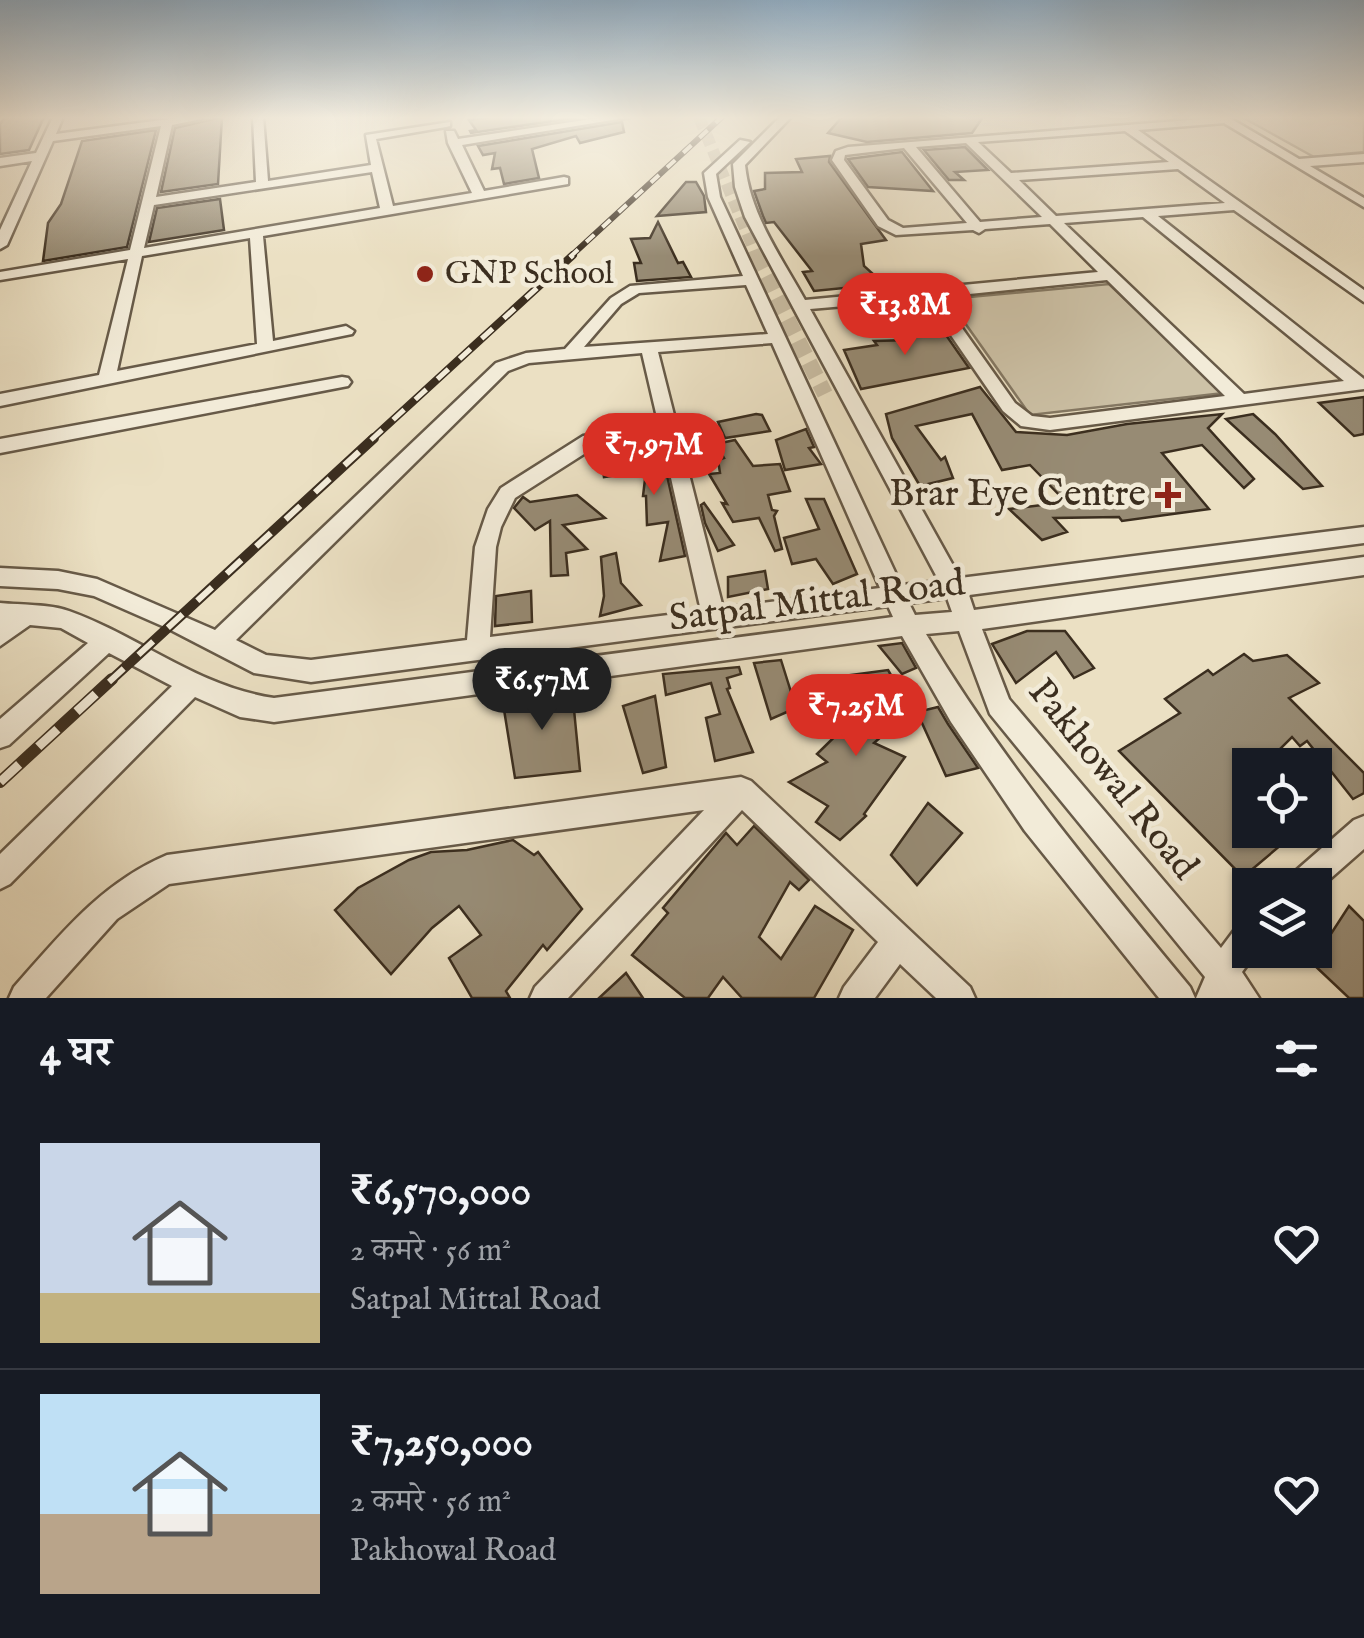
<!DOCTYPE html>
<html lang="hi">
<head>
<meta charset="utf-8">
<style>
	body { margin:0; font-family:"IM FELL English","Noto Serif Devanagari",serif; background:#242831; color:#f1f3f6; height:100vh; display:flex; flex-direction:column; font-size:38px; white-space:nowrap }
	* { box-sizing:border-box; margin:0 }
	p { font-size:32px; color:#9ea1a6 }
	.icon { flex:none; width:55px; height:55px; fill:none; stroke:currentColor; stroke-width:2; stroke-linecap:round; stroke-linejoin:round }
	.map { position:relative; height:998px; overflow:hidden }
	.panel { display:flex; flex-direction:column; background:#171b24; flex:1 }
	.panel>* { flex:none }
	.controls { position:absolute; left:1232px; top:748px; display:grid; gap:20px }
	.controls a { display:grid; place-items:center; width:100px; height:100px; border-radius:0px; background:#171b24; box-shadow:0 2px 8px #0004; font-size:50px }
	.price { position:absolute; translate:-50% -85px; padding:0 22px; border-radius:35px; background:#d93025; color:#fff; font-size:32px; line-height:65px; filter:drop-shadow(0 2px 5px #0008) }
	.price::after { content:''; position:absolute; left:50%; top:60px; width:30px; height:22px; margin-left:-15px; background:inherit; clip-path:polygon(0 0,100% 0,50% 100%) }
	.price.on { background:#222; color:#fff }
	ul { padding:0; list-style:none }
	li { display:flex; align-items:center; gap:30px; height:250px; padding:0 40px }
	li+li { border-top:2px solid #363941 }
	li span { display:grid; place-items:center; flex:none; width:280px; height:200px; border-radius:0px; color:#555 }
	li>.icon { margin-inline-start:auto }
	span .icon { width:120px; height:120px; fill:#fffc; stroke-width:1 }
	li b { font-size:42px }
	h2 { display:flex; justify-content:space-between; align-items:center; height:120px; padding:0 40px; font-size:42px }
	.map>svg:first-child { display:block }
	.green { fill:#cdc2a7; stroke:#847863; stroke-width:2.5 }
	.building { fill:#978b74; stroke:#3b2e1f; stroke-width:2.5 }
	.lines { fill:none; stroke-linecap:round; stroke-linejoin:round }
	.minor-tunnel-far1 { stroke:#c8bca2; stroke-width:12; stroke-dasharray:12 6; stroke-linecap:butt }
	.minor-tunnel { stroke:#c8bca2; stroke-width:16; stroke-dasharray:16 8; stroke-linecap:butt }
	.minor-casing { stroke:#675a48; stroke-width:5 }
	.minor { fill:#f2ebd8; fill-rule:evenodd }
	.rail-far3-casing { stroke:#3b2e1f; stroke-width:6 }
	.rail-far2-casing { stroke:#3b2e1f; stroke-width:8 }
	.rail-far1-casing { stroke:#3b2e1f; stroke-width:10 }
	.rail-casing { stroke:#3b2e1f; stroke-width:12 }
	.rail-far3 { stroke:#f2ebd8; stroke-width:4; stroke-dasharray:11; stroke-linecap:butt }
	.rail-far2 { stroke:#f2ebd8; stroke-width:5; stroke-dasharray:15; stroke-linecap:butt }
	.rail-far1 { stroke:#f2ebd8; stroke-width:6; stroke-dasharray:20; stroke-linecap:butt }
	.rail { stroke:#f2ebd8; stroke-width:9; stroke-dasharray:26; stroke-linecap:butt }
	.poi-dot { fill:#8f2418; stroke:#f2ebd8; stroke-width:4 }
	.labels { text-anchor:middle; dominant-baseline:central; stroke-width:9; stroke-linejoin:round; paint-order:stroke }
	.far-poi-label { font-size:32px; fill:#3b2e1f; stroke:#f2ebd8; text-anchor:start }
	.poi-label { font-size:38px; fill:#3b2e1f; stroke:#f2ebd8; text-anchor:end }
	.street-label { font-size:38px; fill:#3b2e1f; stroke:#f2ebd8 }
</style>
</head>
<body>
<div class="map">
<svg width="1364" height="998" viewBox="0 0 1364 998">
	<rect width="100%" height="100%" fill="#ebe0c3"/>
	<filter id="stains"><feTurbulence type="fractalNoise" baseFrequency=".002" numOctaves="4"/><feColorMatrix values="0 0 0 0 .2 0 0 0 0 .09 0 0 0 0 .02 0 0 0 .5 -.17"/></filter>
	<radialGradient id="worn" r=".72"><stop offset=".6" stop-color="#630" stop-opacity="0"/><stop offset="1" stop-color="#630" stop-opacity=".3"/></radialGradient>
	<g class="green">
		<polygon points="1242,117 1364,117 1364,152 1314,157"/>
		<polygon points="1109,284 1224,393 1030,415 948,299"/>
	</g>
	<g class="building">
		<polygon points="5,117 44,117 29,150 0,154 0,124"/>
		<polygon points="222,117 218,184 161,192 175,128"/>
		<polygon points="492,117 581,117 471,133 470,131 476,130 469,120"/>
		<polygon points="842,117 983,117 972,133 867,142 828,133"/>
		<polygon points="622,122 624,132 580,143 576,136 532,149 539,178 504,184 500,168 492,169 495,153 483,155 478,146"/>
		<polygon points="156,130 127,247 43,261 48,223 61,204 82,141"/>
		<polygon points="965,147 988,170 955,172 964,180 949,180 924,150"/>
		<polygon points="902,152 933,191 868,187 848,159"/>
		<polygon points="830,156 829,162 886,240 861,244 864,266 884,284 814,291 803,272 812,271 774,222 766,223 763,216 754,191 765,189 765,173 802,172 796,159"/>
		<polygon points="686,182 696,182 704,196 706,212 657,216"/>
		<polygon points="220,199 224,230 149,242 157,208"/>
		<polygon points="658,222 678,263 683,262 691,277 637,281 634,263 641,263 631,239 650,238"/>
		<polygon points="939,325 969,368 861,389 844,350 877,345 874,341 911,340 905,330"/>
		<polygon points="980,387 1016,432 1067,435 1127,424 1222,414 1208,428 1254,479 1244,488 1202,445 1162,453 1209,509 1122,521 1119,517 1054,518 1067,532 1042,540 1009,509 1066,502 1030,465 1002,470 972,414 916,426 941,460 945,457 953,478 920,486 892,438 886,414"/>
		<polygon points="1364,397 1364,434 1354,436 1319,403"/>
		<polygon points="756,414 762,415 770,431 725,438 718,422"/>
		<polygon points="1253,414 1275,434 1322,486 1303,489 1226,419"/>
		<polygon points="806,429 814,447 809,448 821,464 785,470 776,440"/>
		<polygon points="735,440 753,466 780,464 790,491 768,495 772,510 777,511 774,516 782,549 775,551 759,518 733,522 722,503 727,504 709,474 720,473 718,460 724,458 716,444"/>
		<polygon points="662,453 685,556 660,561 668,522 647,525 646,496 643,496 646,471 604,477 602,464"/>
		<polygon points="577,495 605,518 563,525 587,549 566,553 568,575 551,576 550,521 535,530 514,508 523,497 530,502"/>
		<polygon points="806,499 824,499 857,574 833,584 816,559 792,564 784,538 819,529"/>
		<polygon points="704,503 734,545 718,551 705,523 701,505"/>
		<polygon points="616,553 621,583 641,605 600,616 604,596 601,557"/>
		<polygon points="765,571 768,589 728,597 728,577"/>
		<polygon points="531,591 532,622 495,626 496,596"/>
		<polygon points="1027,631 1065,631 1094,668 1074,678 1056,652 1016,683 992,644"/>
		<polygon points="902,643 916,668 902,674 879,646"/>
		<polygon points="1244,654 1253,661 1287,655 1319,683 1289,698 1364,773 1364,793 1353,799 1307,741 1300,746 1292,737 1264,765 1250,765 1250,778 1236,792 1250,805 1250,830 1277,830 1288,839 1243,877 1119,751 1180,713 1165,699 1208,670 1213,675"/>
		<polygon points="781,660 796,708 771,719 754,663"/>
		<polygon points="739,667 741,674 727,678 730,688 727,689 753,752 715,761 706,718 720,714 711,683 666,695 663,674"/>
		<polygon points="888,670 910,708 868,722 882,736 874,743 905,757 864,814 866,816 840,840 816,822 828,806 789,782 827,762 817,754 867,705 851,675"/>
		<polygon points="572,689 580,771 515,778 502,697"/>
		<polygon points="655,696 666,767 643,773 623,706"/>
		<polygon points="938,707 948,724 978,768 946,776 917,712"/>
		<polygon points="928,803 962,833 917,885 891,855"/>
		<polygon points="754,826 809,880 799,890 790,882 759,937 781,959 815,906 853,930 814,998 742,998 723,977 708,998 685,998 632,955 668,913 663,908 726,833 737,845"/>
		<polygon points="513,840 534,855 538,852 582,909 547,950 543,945 506,991 510,998 472,998 449,958 481,935 459,906 432,928 391,974 335,910 358,888 409,860 431,852 467,850"/>
		<polygon points="1349,906 1364,921 1364,998 1349,998 1312,963"/>
		<polygon points="626,973 643,998 599,998"/>
	</g>
	<g class="lines">
		<polyline class="minor-tunnel-far1" points="699,117 757,257"/>
		<polyline class="minor-tunnel" points="755,255 825,394"/>
		<g class="minor-casing">
			<g id="minor">
				<path d="M53,117H63L56,134L184,117H211L172,125L156,197L256,182L253,117H263L268,181L371,165L366,135L450,122V126L446,127L376,139L393,206L472,193L448,143L446,131H454L458,139L605,117H630L462,145L484,191L564,177L568,178V184L263,236L273,341L346,326L354,331L352,334L0,406V394L99,375L128,259L0,280V272L130,250L161,126L53,141L7,245L0,249V230L32,161L0,166V158L36,153ZM372,172L380,208L144,248L154,205ZM250,238L257,344L117,371L142,256Z"/>
				<path d="M780,117H791L745,165C750,214 781,257 805,300L1098,272L1050,224L985,229L979,233L973,230L896,235L878,226L832,160L836,151L848,147L1228,117L1299,159L1364,154V162L1310,166L1364,198V207L1224,123L1138,130L1364,290V302L1234,210L1158,216L1364,379V389L1050,430L1021,426L1003,411L926,299L810,309L960,578L1364,527V543L969,595L974,610L1364,557V575L982,629L1009,699L1221,948L1239,924L1250,920V950H1258L1242,972L1259,998H1196L1205,977L990,714L959,631L926,634C1003,762 1095,872 1190,987L1195,998H1159L1025,831L951,722L902,636L274,722L240,717L195,697L10,884L0,889V854L172,686L109,653L9,745L0,748V719L88,643L61,628L30,625L0,646V603C22,605 49,604 69,611C139,636 198,687 274,698L893,617L888,606L311,682L254,673L167,628L94,596L58,589L0,586V568L58,571L97,579L215,630L496,363L526,353L565,349L611,298L630,286L743,276L708,197L704,173L740,140L750,142L716,174L720,197L901,585L939,581L745,217L735,187L733,164ZM1125,131L1169,162L1011,173L978,142ZM966,143L1042,217L980,222L916,147ZM904,148L967,223L903,228L888,220L844,160L845,155ZM1178,169L1225,203L1056,216L1019,180ZM1143,217L1344,381L1244,394L1064,223ZM1107,280L1225,396L1050,418L1032,416L1015,403L940,297ZM746,285L768,334L584,347L621,304L639,293ZM772,343L880,588L723,608L658,352ZM642,353L659,426L583,436L501,488L488,509L475,547L467,640L311,660L266,655L236,640L508,371L529,363ZM662,438L701,611L490,637L496,547L501,527L515,498L595,447ZM947,598L952,612L915,615L909,603Z"/>
				<polygon points="342,377 348,378 351,382 348,386 0,453 0,439"/>
				<path d="M741,777L751,781L970,987L975,998H936L900,964L875,998H839L844,987L878,942L742,810L568,998H530L535,987L704,810L169,884L117,919L46,998H9L14,987C60,935 101,883 167,855Z"/>
				<polygon points="1364,816 1364,849 1315,892 1315,885 1286,885 1291,875 1354,820"/>
			</g>
		</g>
		<use href="#minor" class="minor"/>
		<g class="rail-far3-casing">
			<polyline id="rail-far3" points="570,257 722,117"/>
		</g>
		<g class="rail-far2-casing">
			<polyline id="rail-far2" points="371,440 573,255"/>
		</g>
		<g class="rail-far1-casing">
			<polyline id="rail-far1" points="109,682 374,438"/>
		</g>
		<g class="rail-casing">
			<polyline id="rail" points="0,782 112,679"/>
		</g>
		<use href="#rail-far3" class="rail-far3"/>
		<use href="#rail-far2" class="rail-far2"/>
		<use href="#rail-far1" class="rail-far1"/>
		<use href="#rail" class="rail"/>
	</g>
	<linearGradient id="sky" x2="0" y2="1"><stop stop-color="#91adc3"/><stop offset="0.46" stop-color="#f6f1e4"/><stop offset="1" stop-color="#f6f1e4" stop-opacity="0"/></linearGradient>
	<rect width="1364" height="256" fill="url(#sky)"/>
	<g class="poi-dot">
		<circle cx="425" cy="274" r="10"/>
		<path d="M1163 480h10v10h10v10h-10v10h-10v-10h-10v-10h10z"/>
	</g>
	<g class="labels">
		<g class="far-poi-label">
			<text x="445" y="274">GNP School</text>
		</g>
		<g class="poi-label">
			<text x="1146" y="495">Brar Eye Centre</text>
		</g>
		<g class="street-label">
			<text transform="translate(817 602) rotate(-7)">Satpal Mittal Road</text>
			<text transform="translate(1112 780) rotate(51)">Pakhowal Road</text>
		</g>
	</g>
	<rect width="100%" height="100%" filter="url(#stains)"/>
	<rect width="100%" height="100%" fill="url(#worn)"/>
</svg>
<div class="controls">
<a><svg class="icon" aria-label="locate" viewBox="0 0 24 24"><circle cx="12" cy="12" r="6"/><path d="M12 2v4M12 18v4M2 12h4M18 12h4"/></svg></a>
<a><svg class="icon" aria-label="layers" viewBox="0 0 24 24"><path d="M12 4l9 5-9 5-9-5zM3 14l9 5 9-5"/></svg></a>
</div>
<b class="price" style="left:905px;top:358px">₹13.8M</b>
<b class="price" style="left:654px;top:498px">₹7.97M</b>
<b class="price on" style="left:542px;top:733px">₹6.57M</b>
<b class="price" style="left:856px;top:759px">₹7.25M</b>
</div>
<section class="panel">
<h2>4 घर<svg class="icon" aria-label="filters" viewBox="0 0 24 24"><path d="M4 7h16M4 17h16"/><circle cx="9" cy="7" r="2"/><circle cx="15" cy="17" r="2"/></svg></h2>
<ul>
<li><span style="background:linear-gradient(#c9d6e8 75%,#c2b280 0)"><svg class="icon" aria-label="home" viewBox="0 0 24 24"><path d="M3 11l9-7 9 7M6 9v11h12V9"/></svg></span><div><b>₹6,570,000</b><p>2 कमरे · 56 m²</p><p>Satpal Mittal Road</p></div><svg class="icon" aria-label="heart" viewBox="0 0 24 24"><path d="M12 20l-8-8c-3-5 5-10 8-4 3-6 11-1 8 4z"/></svg></li>
<li><span style="background:linear-gradient(#bfe0f5 60%,#b9a48a 0)"><svg class="icon" aria-label="home" viewBox="0 0 24 24"><path d="M3 11l9-7 9 7M6 9v11h12V9"/></svg></span><div><b>₹7,250,000</b><p>2 कमरे · 56 m²</p><p>Pakhowal Road</p></div><svg class="icon" aria-label="heart" viewBox="0 0 24 24"><path d="M12 20l-8-8c-3-5 5-10 8-4 3-6 11-1 8 4z"/></svg></li>
</ul>
</section>
</body>
</html>
